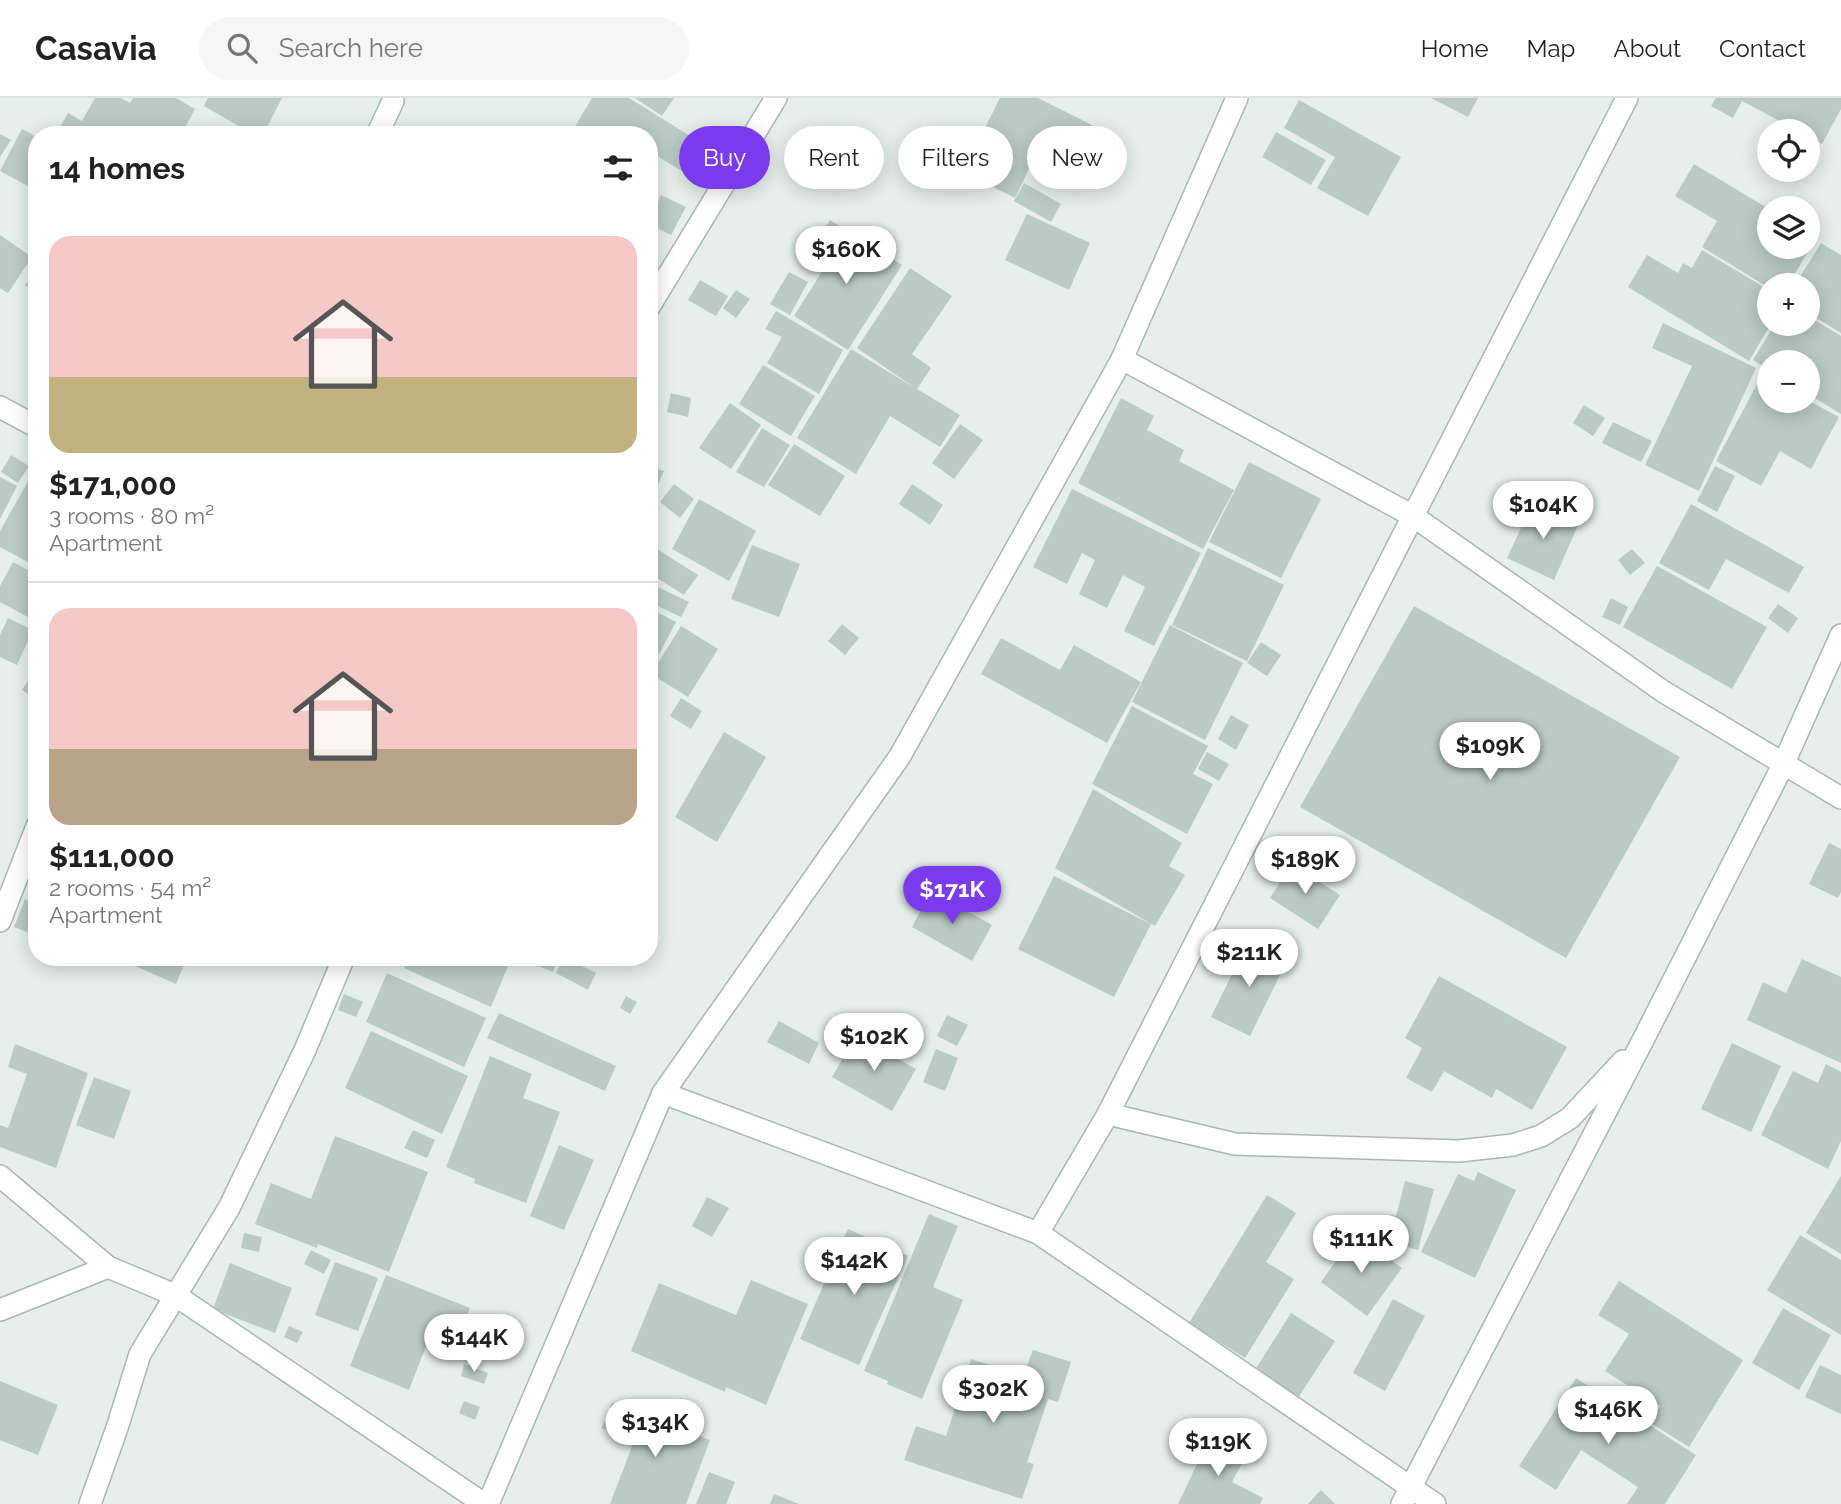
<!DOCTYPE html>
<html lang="en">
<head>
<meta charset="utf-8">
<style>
	body { margin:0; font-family:Raleway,sans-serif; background:#f6f6f6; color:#222; height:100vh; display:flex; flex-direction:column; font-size:26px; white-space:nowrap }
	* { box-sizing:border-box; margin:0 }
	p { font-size:23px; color:#767676 }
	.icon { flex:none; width:38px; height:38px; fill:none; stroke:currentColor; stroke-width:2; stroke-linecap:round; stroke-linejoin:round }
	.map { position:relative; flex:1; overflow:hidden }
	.sheet { position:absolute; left:28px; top:28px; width:630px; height:840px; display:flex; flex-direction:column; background:#fff; border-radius:28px; box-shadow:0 4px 18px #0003 }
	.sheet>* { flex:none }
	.banner { position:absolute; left:679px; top:28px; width:665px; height:63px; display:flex; gap:14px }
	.controls { position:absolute; left:1757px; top:21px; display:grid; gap:14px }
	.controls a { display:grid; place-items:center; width:63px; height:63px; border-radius:50%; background:#fff; box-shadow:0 4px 18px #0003; font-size:35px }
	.price { position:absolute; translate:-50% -60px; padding:0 16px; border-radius:24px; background:#fff; color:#222; font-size:23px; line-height:46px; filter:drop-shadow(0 2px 4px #0008) }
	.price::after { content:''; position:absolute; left:50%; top:42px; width:21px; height:16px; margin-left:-10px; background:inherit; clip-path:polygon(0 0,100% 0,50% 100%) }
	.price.active { background:#7c3aed; color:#fff }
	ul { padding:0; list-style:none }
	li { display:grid; align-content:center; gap:14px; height:371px; padding:0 21px }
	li+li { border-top:2px solid #e0e0e0 }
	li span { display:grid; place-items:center; height:217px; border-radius:21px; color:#555 }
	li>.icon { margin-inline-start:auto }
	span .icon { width:126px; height:126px; fill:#fffc; stroke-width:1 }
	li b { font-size:30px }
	h2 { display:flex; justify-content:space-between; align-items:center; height:84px; padding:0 21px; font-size:30px }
	.chip { padding:0 24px; border-radius:32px; background:#fff; box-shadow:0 4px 18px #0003; font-size:24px; line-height:63px }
	.chip.active { background:#7c3aed; color:#fff }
	header { display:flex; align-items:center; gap:42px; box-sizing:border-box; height:98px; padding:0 35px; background:#fff; border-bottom:2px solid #e0e0e0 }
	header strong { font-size:33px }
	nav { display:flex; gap:38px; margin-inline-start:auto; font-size:24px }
	.search { width:490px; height:63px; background:#f6f6f6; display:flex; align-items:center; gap:18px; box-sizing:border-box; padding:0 24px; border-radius:38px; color:#767676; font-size:26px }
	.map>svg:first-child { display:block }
	.building { fill:#bbcac4 }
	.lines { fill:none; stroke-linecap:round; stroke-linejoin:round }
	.street-casing { stroke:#a8b8b2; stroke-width:24 }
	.street { stroke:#fff; stroke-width:21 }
</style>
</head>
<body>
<header>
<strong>Casavia</strong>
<div class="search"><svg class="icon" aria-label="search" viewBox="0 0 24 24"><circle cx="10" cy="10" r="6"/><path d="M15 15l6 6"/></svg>Search here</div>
<nav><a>Home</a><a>Map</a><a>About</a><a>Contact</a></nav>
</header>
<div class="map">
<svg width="1841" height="1406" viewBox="0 0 1841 1406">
	<rect width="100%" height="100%" fill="#e6efeb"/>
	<g class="building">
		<polygon points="95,0 121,0 130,5 133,0 176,0 195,11 181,37 56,37 68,15 82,23"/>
		<polygon points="208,0 282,0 263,37 254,37 204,8"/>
		<polygon points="592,0 629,0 703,46 685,75 649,53 649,37 570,37"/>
		<polygon points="635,0 674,0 662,18"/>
		<polygon points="1000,0 1038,0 1098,30 1087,52 1048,31 1015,100 963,74"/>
		<polygon points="1431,0 1478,0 1468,19"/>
		<polygon points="1716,0 1841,0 1841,11 1822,46 1808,39 1808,33 1798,33 1742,3 1733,20 1711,8"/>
		<polygon points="1299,2 1401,59 1368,118 1317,90 1335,59 1284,30"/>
		<polygon points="22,31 37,39 37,93 0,73"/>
		<polygon points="1276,34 1326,62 1311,87 1262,59"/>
		<polygon points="0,36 11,42 0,59"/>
		<polygon points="707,47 725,56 713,76 696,66"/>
		<polygon points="1694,66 1769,111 1769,149 1808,149 1808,134 1817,139 1788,187 1769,187 1769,190 1702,149 1717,123 1675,98"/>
		<polygon points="1024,85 1061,106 1051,124 1014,103"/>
		<polygon points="661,97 686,109 671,137 649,126"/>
		<polygon points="1027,116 1090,145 1069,192 1005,162"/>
		<polygon points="830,122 902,167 848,252 794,218 832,158 814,147"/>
		<polygon points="0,137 32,159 8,195 0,190"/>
		<polygon points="1821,145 1841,157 1841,235 1808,215 1808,187 1795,187"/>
		<polygon points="1702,152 1769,192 1771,226 1749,263 1628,189 1647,157 1678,175 1683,165 1692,170"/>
		<polygon points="910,170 952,198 912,256 931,270 917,291 960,317 940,349 890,318 856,376 797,340 851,251 915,290 857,250"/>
		<polygon points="37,173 37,196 25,187"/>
		<polygon points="789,174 808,184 790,217 770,206"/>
		<polygon points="700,182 728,198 716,218 688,202"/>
		<polygon points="736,192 750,201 736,220 723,210"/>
		<polygon points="776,213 843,252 819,296 767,265 782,239 765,231"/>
		<polygon points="1808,218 1841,238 1841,316 1808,296 1808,264 1769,264 1769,272 1753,262 1775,226 1808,226"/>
		<polygon points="1663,225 1756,270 1699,393 1645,367 1692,268 1652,250"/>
		<polygon points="763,267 815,298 791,338 739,306"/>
		<polygon points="1762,277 1769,281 1769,303 1809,303 1839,319 1811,371 1780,353 1761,388 1716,363"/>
		<polygon points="671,295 691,300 688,319 667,314"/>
		<polygon points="1121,300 1154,318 1147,332 1184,352 1179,363 1234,392 1203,451 1078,385"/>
		<polygon points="730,305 761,327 731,371 699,350"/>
		<polygon points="1584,307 1605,320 1593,338 1573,325"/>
		<polygon points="1613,324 1652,343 1641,364 1602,345"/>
		<polygon points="960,326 983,342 954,381 932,365"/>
		<polygon points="762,330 790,347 764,389 736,374"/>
		<polygon points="794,346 845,378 820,418 768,387"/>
		<polygon points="11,357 29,368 18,385 1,374"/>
		<polygon points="1249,364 1321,401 1281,480 1209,444"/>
		<polygon points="649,367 664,373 649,407"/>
		<polygon points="1715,368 1735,378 1717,414 1697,403"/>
		<polygon points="31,378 37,381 37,469 0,449 0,433"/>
		<polygon points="0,379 17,388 0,421"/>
		<polygon points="674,386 694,401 680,420 660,404"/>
		<polygon points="912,386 943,407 930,427 899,406"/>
		<polygon points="1072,391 1201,455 1154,548 1124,533 1145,489 1123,477 1107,510 1079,496 1095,462 1082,455 1067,486 1033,469"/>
		<polygon points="699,401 756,433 729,483 672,451"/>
		<polygon points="1533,404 1579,425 1554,482 1507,460"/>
		<polygon points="1691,406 1804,469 1789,495 1726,461 1709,492 1659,465"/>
		<polygon points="649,446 698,477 684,497 649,475"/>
		<polygon points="752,447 800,466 779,519 731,501"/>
		<polygon points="1208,450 1284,487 1247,563 1172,527"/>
		<polygon points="1632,451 1645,465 1630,477 1618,462"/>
		<polygon points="13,464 37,477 37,524 0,504 0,488"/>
		<polygon points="1657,468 1767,529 1732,591 1623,529"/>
		<polygon points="649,485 689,504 681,519 649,504"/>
		<polygon points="1611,500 1628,509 1620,527 1602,519"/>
		<polygon points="1778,506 1798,520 1788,535 1768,520"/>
		<polygon points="1414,508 1680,659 1566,860 1300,709"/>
		<polygon points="649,510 676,524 659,556 655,554 649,565"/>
		<polygon points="8,520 33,532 17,567 0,559 0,537"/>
		<polygon points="842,526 859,540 845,557 828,543"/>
		<polygon points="1170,527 1243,565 1205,642 1132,604"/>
		<polygon points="681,528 718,551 688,599 651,576"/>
		<polygon points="1001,540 1060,572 1074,547 1141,584 1107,645 981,576"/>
		<polygon points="1261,544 1281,557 1267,578 1247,565"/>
		<polygon points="37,570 37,602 22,592"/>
		<polygon points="681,600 702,613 691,631 670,618"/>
		<polygon points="1132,608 1208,648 1193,676 1213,686 1187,736 1092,686"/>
		<polygon points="1231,617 1249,627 1236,652 1218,641"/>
		<polygon points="724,634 766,659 717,744 675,719"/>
		<polygon points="1207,654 1229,666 1219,683 1198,671"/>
		<polygon points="1093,691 1182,745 1169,768 1185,777 1155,828 1055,770"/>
		<polygon points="1829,745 1841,751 1841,794 1838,800 1809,786"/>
		<polygon points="1292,766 1340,797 1318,831 1270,800"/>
		<polygon points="1054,778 1151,826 1114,899 1018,851"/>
		<polygon points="931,793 992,827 972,863 912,829"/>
		<polygon points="25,801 37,806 37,838 14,829"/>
		<polygon points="1248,844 1287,863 1250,938 1211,919"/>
		<polygon points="136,859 187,859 176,886 133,867"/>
		<polygon points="409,859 502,859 510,863 491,909 404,870"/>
		<polygon points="516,859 558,859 553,874"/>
		<polygon points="564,859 596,875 588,892 556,875"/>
		<polygon points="1802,861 1841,879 1841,965 1747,922 1763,884 1786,895"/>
		<polygon points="387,875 486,920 464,969 366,924"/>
		<polygon points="1439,878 1567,949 1532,1012 1496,991 1492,1000 1444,973 1432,994 1406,980 1422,950 1405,940"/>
		<polygon points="344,896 363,904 356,919 338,912"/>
		<polygon points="626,898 637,904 630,916 620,910"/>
		<polygon points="499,915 616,968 605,993 487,940"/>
		<polygon points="947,917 968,927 957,948 937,938"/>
		<polygon points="779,923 819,945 809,966 767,944"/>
		<polygon points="371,933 468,978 442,1036 345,990"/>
		<polygon points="856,937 916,971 892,1013 832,979"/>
		<polygon points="1732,945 1781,968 1751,1034 1701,1011"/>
		<polygon points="15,946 88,975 56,1070 0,1049 0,1027 8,1030 27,976 8,969"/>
		<polygon points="936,951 958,960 945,993 923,984"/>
		<polygon points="490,958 532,976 523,1000 560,1014 526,1105 474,1085 475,1081 446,1069"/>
		<polygon points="1826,966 1841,974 1841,1043 1828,1071 1761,1037 1793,973 1818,985"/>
		<polygon points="94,979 131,993 114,1041 76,1027"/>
		<polygon points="413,1032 435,1042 427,1060 404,1050"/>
		<polygon points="335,1038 428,1074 389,1174 318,1146 317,1150 255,1126 271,1085 311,1101"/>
		<polygon points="559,1047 594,1062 564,1132 530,1118"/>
		<polygon points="1478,1074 1516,1092 1475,1180 1421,1154 1458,1076 1474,1083"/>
		<polygon points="1841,1078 1841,1156 1806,1135"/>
		<polygon points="1405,1083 1434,1091 1418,1152 1383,1142 1390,1117 1396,1118"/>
		<polygon points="1267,1097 1296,1115 1266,1164 1294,1181 1245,1260 1189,1225"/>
		<polygon points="707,1099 729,1110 712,1139 692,1128"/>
		<polygon points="929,1116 958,1128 933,1189 963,1202 922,1301 887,1286 888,1283 864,1273"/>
		<polygon points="848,1131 908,1158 859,1267 800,1241"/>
		<polygon points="244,1135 262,1139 259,1154 241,1150"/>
		<polygon points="1355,1136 1402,1170 1367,1218 1321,1184"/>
		<polygon points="1800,1137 1841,1162 1841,1237 1767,1192"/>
		<polygon points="311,1152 331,1162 324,1176 304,1166"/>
		<polygon points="335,1164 378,1180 358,1233 315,1217"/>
		<polygon points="230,1165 292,1190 275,1235 213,1211"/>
		<polygon points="386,1177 470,1210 459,1239 434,1228 409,1292 350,1268"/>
		<polygon points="751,1182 808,1206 766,1307 726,1289 725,1294 631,1253 659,1185 736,1217"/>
		<polygon points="1619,1183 1743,1262 1689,1349 1649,1324 1660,1308 1605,1273 1629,1236 1598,1217"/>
		<polygon points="1393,1201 1425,1218 1385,1293 1353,1275"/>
		<polygon points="1783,1210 1831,1237 1799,1292 1752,1265"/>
		<polygon points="1291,1215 1335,1243 1296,1303 1253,1275"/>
		<polygon points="289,1228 303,1234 297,1245 284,1239"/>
		<polygon points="1033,1252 1071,1264 1058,1304 1048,1301 1027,1364 1034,1366 1022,1401 904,1362 916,1328 946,1338 971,1261 1023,1278"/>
		<polygon points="464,1266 488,1275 484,1286 461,1278"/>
		<polygon points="1820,1267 1841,1277 1841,1316 1805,1299"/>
		<polygon points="1576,1280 1696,1357 1665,1406 1627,1406 1638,1389 1581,1352 1556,1392 1519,1368"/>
		<polygon points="0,1283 58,1307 38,1357 0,1342"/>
		<polygon points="464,1303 480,1309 475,1322 459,1315"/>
		<polygon points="612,1305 710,1342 686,1406 610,1406 634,1343 602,1330"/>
		<polygon points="1210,1339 1246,1357 1232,1384 1263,1400 1260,1406 1178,1406"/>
		<polygon points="709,1374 735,1384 726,1406 696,1406"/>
		<polygon points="1321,1392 1335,1406 1308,1406"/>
		<polygon points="774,1396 799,1406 770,1406"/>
	</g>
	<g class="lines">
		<g class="street-casing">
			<g id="street">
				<polyline points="377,37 393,3"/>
				<polyline points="649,209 776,0"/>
				<polyline points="1122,261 1413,418 1627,0"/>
				<polyline points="0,309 37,329"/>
				<polyline points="0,823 37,728"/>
				<polyline points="663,995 1038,1135 1435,1406"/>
				<polyline points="1108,1016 1235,1046 1459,1053 1513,1047 1541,1038 1570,1020 1623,963"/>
				<polyline points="0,1078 108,1169 175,1197 484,1406"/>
				<polyline points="1038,1135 1108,1016 1413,418 1664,594 1841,700"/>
				<polyline points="0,1212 108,1169"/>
				<polyline points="90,1406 117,1330 140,1256 229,1110 305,952 344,859"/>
				<polyline points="488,1406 663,995 900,658 1122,261 1237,0"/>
				<polyline points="1402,1406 1643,942 1783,667 1841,537"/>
			</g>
		</g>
		<use href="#street" class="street"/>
	</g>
</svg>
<div class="controls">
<a><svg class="icon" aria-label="locate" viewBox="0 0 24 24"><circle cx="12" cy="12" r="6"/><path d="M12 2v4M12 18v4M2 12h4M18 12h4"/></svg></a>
<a><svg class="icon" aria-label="layers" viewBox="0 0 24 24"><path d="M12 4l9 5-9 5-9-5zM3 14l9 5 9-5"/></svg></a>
<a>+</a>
<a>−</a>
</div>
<b class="price" style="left:846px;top:188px">$160K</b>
<b class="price" style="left:1543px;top:443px">$104K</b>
<b class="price" style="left:1490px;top:684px">$109K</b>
<b class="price" style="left:1305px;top:798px">$189K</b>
<b class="price active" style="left:952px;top:828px">$171K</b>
<b class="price" style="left:1249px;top:891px">$211K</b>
<b class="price" style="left:874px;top:975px">$102K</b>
<b class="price" style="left:1361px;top:1177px">$111K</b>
<b class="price" style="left:854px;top:1199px">$142K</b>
<b class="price" style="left:474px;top:1276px">$144K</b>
<b class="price" style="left:993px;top:1327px">$302K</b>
<b class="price" style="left:1608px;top:1348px">$146K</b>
<b class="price" style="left:655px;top:1361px">$134K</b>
<b class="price" style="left:1218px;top:1380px">$119K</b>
<div class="banner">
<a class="chip active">Buy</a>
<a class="chip">Rent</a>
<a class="chip">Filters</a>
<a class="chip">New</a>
</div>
<section class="sheet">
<h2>14 homes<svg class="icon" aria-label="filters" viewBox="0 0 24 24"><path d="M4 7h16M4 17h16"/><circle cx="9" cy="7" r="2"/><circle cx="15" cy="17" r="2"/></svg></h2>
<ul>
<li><span style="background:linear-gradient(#f6c9c9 65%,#c2b280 0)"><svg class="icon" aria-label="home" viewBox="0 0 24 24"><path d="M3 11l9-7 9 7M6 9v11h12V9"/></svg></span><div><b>$171,000</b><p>3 rooms · 80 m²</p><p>Apartment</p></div></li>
<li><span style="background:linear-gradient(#f6c9c9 65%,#b9a48a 0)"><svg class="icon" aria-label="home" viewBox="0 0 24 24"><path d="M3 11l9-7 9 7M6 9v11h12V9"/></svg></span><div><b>$111,000</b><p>2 rooms · 54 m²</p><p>Apartment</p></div></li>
</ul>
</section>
</div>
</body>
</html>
